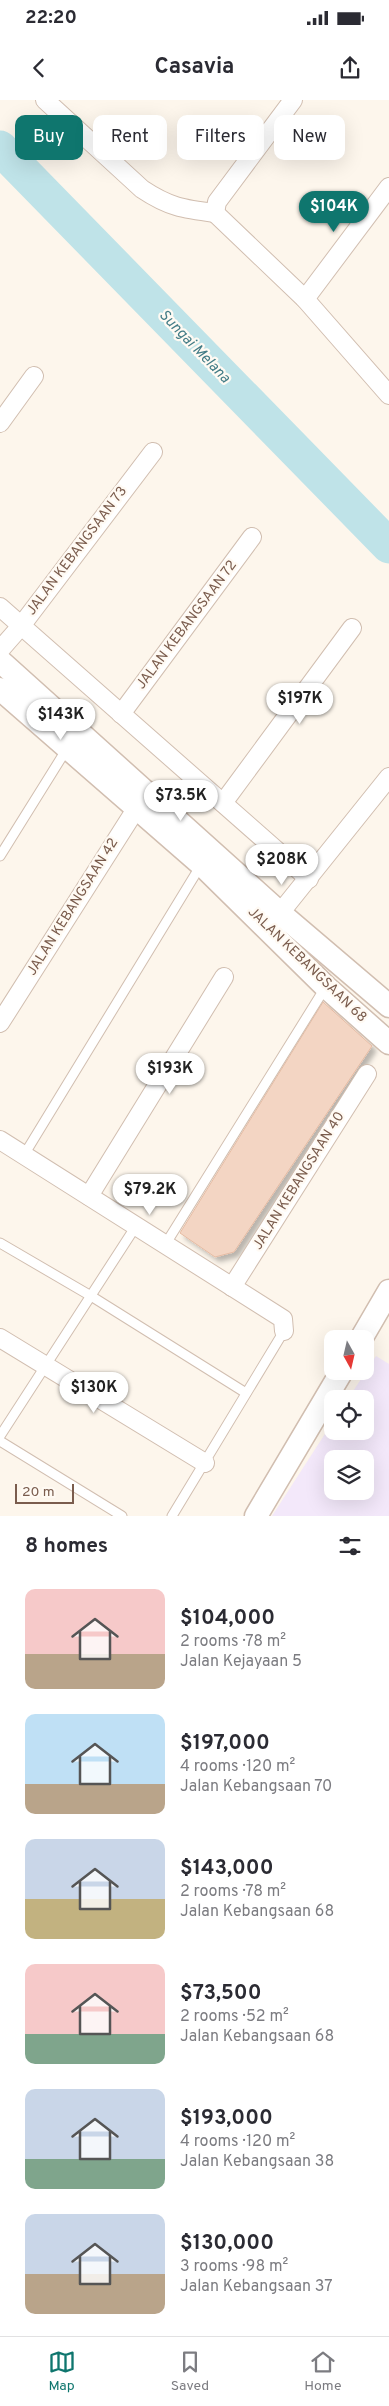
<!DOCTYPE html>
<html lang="en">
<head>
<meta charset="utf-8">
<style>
	body { margin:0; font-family:Overpass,sans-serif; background:#f2f2f3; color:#2b2b33; height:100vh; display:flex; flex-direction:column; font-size:19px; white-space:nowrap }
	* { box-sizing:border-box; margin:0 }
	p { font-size:16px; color:#7c7c81 }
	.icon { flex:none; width:28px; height:28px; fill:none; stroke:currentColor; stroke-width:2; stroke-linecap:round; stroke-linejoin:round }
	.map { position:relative; height:1416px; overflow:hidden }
	.panel { display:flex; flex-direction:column; background:#fff; flex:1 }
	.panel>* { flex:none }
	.top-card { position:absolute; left:15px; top:15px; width:360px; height:45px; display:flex; gap:10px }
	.needle { width:32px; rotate:172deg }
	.buttons { position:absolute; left:324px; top:1230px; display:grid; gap:10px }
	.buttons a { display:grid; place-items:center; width:50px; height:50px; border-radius:10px; background:#fff; box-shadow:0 5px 20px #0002; font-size:25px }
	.scale { position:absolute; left:15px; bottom:12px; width:59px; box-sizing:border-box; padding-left:5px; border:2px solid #7a5c4d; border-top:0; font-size:14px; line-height:18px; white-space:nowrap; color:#7a5c4d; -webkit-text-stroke:4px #fffaf3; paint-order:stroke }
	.price { position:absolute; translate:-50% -42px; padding:0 11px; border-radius:18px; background:#fff; color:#222; font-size:16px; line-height:32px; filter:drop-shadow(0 1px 2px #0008) }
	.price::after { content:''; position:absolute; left:50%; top:30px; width:15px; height:11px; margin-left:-8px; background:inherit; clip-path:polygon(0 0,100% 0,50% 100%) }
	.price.selected { background:#0f766e; color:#fff }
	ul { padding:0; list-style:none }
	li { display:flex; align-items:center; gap:15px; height:125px; padding:0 25px }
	li span { display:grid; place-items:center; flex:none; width:140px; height:100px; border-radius:10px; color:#555 }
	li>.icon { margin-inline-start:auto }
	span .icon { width:60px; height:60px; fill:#fffc; stroke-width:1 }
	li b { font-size:21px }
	h2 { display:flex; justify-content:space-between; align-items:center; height:60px; padding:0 25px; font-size:21px }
	.chip { padding:0 18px; border-radius:10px; background:#fff; box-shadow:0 5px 20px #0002; font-size:18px; line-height:45px }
	.chip.selected { background:#0f766e; color:#fff }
	.status { display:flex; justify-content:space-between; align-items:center; height:35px; padding:0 25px; background:#fff; direction:ltr }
	.status svg { height:14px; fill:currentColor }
	header { display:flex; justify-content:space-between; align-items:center; height:65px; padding:0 25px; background:#fff; font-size:22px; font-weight:700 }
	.tabs { display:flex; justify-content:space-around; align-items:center; height:70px; border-top:1px solid #e1e1e2; background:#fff; font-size:14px; color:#7c7c81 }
	.tabs a { display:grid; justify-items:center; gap:2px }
	.tabs .selected { color:#0f766e }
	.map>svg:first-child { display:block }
	.education { fill:#f3e8fa; fill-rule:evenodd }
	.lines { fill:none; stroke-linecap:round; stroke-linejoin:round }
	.river { stroke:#bfe3e8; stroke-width:35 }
	.building { fill:#f3d5c3; stroke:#e6bba3; filter:url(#shadow) }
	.service-casing { stroke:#d1beb0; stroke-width:11 }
	.minor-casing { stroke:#d1beb0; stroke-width:20 }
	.tertiary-casing { stroke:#d1beb0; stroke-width:25 }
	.service { stroke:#fff; stroke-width:9 }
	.minor { stroke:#fff; stroke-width:18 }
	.tertiary { stroke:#fff; stroke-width:22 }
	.labels { text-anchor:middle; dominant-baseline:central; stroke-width:4.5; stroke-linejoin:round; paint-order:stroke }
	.street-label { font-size:14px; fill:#7a5c4d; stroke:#fffaf3 }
	.water-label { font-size:15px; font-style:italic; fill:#437c86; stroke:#fffaf3 }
</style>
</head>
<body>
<div class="status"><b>22:20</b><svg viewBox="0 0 49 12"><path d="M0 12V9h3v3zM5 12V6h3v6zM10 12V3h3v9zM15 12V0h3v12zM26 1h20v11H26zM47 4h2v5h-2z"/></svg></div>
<header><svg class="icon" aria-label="back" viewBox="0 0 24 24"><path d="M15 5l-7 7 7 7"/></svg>Casavia<svg class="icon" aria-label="share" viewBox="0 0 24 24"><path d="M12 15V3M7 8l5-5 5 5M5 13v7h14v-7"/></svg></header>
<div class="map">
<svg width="389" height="1416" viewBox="0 0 389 1416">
	<defs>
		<filter id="shadow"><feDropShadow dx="4.5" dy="4.5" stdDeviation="2.5" flood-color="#0004"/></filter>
	</defs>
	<rect width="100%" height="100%" fill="#fdf6ec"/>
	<path class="education" d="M376,1256L389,1264V1416H272L332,1323V1331H365V1299H348ZM332,1359H365V1391H332Z"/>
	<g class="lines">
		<polyline class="river" points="0,48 389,446"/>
	</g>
	<polygon class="building" points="323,902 372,946 234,1152 215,1157 180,1133"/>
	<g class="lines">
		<g class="service-casing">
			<g id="service">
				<polyline points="0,756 68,647"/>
				<polyline points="24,1055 201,765"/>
				<polyline points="0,1143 91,1196 246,1293"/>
				<polyline points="165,1145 325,888"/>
				<polyline points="0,1336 136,1126"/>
				<polyline points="0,1341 122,1416"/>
				<polyline points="172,1416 284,1231"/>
			</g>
		</g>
		<g class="minor-casing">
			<g id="minor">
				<path d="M45,0L142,89C169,107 183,109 215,113"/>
				<polyline points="215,113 305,199 389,295"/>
				<polyline points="215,113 217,102 293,0"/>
				<polyline points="305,199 389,87"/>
				<polyline points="0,323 34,276"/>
				<polyline points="0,507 309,779"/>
				<polyline points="0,550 21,526 153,352"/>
				<polyline points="121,614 252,437"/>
				<polyline points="223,703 352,528"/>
				<polyline points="272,823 389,677"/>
				<polyline points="0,923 143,698"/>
				<polyline points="0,1040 283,1219 284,1231"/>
				<polyline points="89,1096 224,877"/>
				<polyline points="232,1187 367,974"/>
				<polyline points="0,1238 205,1363"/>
			</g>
		</g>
		<g class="tertiary-casing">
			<g id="tertiary">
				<polyline points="0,561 280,813 389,906"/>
				<polyline points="0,589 202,765 326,887 389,943"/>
				<polyline points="361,1239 389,1191"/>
				<polyline points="256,1416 342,1271"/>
			</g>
		</g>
		<use href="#service" class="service"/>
		<use href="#minor" class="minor"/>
		<use href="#tertiary" class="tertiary"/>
	</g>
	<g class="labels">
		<g class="street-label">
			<text transform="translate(77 451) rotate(-53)">JALAN KEBANGSAAN 73</text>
			<text transform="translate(187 525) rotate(-53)">JALAN KEBANGSAAN 72</text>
			<text transform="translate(73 807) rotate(-58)">JALAN KEBANGSAAN 42</text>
			<text transform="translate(307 865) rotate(44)">JALAN KEBANGSAAN 68</text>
			<text transform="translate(299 1081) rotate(-58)">JALAN KEBANGSAAN 40</text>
		</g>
		<g class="water-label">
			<text transform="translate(194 247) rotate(46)">Sungai Melana</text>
		</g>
	</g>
</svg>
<div class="buttons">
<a><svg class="needle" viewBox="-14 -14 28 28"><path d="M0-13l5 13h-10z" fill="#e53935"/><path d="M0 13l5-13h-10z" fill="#7c7c81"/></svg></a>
<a><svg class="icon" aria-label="locate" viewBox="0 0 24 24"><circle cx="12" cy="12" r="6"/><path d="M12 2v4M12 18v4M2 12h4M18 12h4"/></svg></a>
<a><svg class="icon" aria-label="layers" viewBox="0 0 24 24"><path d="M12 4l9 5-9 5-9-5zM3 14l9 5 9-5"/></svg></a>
</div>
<div class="scale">20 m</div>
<b class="price selected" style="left:334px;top:133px">$104K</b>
<b class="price" style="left:300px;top:625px">$197K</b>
<b class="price" style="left:61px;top:641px">$143K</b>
<b class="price" style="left:181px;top:722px">$73.5K</b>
<b class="price" style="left:282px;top:786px">$208K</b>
<b class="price" style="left:170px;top:995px">$193K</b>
<b class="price" style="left:150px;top:1116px">$79.2K</b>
<b class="price" style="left:94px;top:1314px">$130K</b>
<div class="top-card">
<a class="chip selected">Buy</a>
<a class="chip">Rent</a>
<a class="chip">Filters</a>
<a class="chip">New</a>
</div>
</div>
<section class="panel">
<h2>8 homes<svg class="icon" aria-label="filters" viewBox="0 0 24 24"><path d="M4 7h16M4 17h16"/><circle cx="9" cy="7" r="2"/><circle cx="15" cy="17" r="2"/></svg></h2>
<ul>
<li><span style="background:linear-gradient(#f6c9c9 65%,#b9a48a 0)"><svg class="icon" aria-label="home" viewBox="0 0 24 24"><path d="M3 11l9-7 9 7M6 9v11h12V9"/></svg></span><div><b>$104,000</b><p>2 rooms · 78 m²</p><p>Jalan Kejayaan 5</p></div></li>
<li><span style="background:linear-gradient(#bfe0f5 70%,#b9a48a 0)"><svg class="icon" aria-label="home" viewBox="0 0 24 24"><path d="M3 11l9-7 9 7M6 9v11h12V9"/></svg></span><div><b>$197,000</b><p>4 rooms · 120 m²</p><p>Jalan Kebangsaan 70</p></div></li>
<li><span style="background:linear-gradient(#c9d6e8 60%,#c2b280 0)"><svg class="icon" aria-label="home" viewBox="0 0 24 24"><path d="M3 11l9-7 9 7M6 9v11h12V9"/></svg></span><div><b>$143,000</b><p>2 rooms · 78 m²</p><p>Jalan Kebangsaan 68</p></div></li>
<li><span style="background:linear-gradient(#f6c9c9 70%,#7fa58c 0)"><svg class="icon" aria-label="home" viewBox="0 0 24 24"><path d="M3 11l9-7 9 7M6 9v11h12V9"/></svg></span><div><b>$73,500</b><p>2 rooms · 52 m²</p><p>Jalan Kebangsaan 68</p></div></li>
<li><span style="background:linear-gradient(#c9d6e8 70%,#7fa58c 0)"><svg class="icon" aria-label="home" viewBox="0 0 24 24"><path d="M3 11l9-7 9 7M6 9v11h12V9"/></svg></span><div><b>$193,000</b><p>4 rooms · 120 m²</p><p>Jalan Kebangsaan 38</p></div></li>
<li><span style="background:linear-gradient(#c9d6e8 60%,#b9a48a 0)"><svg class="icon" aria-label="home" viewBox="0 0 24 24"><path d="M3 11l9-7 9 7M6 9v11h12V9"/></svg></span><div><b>$130,000</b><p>3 rooms · 98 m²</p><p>Jalan Kebangsaan 37</p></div></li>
</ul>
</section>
<nav class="tabs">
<a class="selected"><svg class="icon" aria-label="map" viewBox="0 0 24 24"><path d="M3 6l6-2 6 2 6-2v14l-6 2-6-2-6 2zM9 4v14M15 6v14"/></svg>Map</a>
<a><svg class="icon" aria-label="saved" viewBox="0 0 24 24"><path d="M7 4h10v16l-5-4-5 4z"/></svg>Saved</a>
<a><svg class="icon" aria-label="home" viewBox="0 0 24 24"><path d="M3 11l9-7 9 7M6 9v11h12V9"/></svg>Home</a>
</nav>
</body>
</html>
